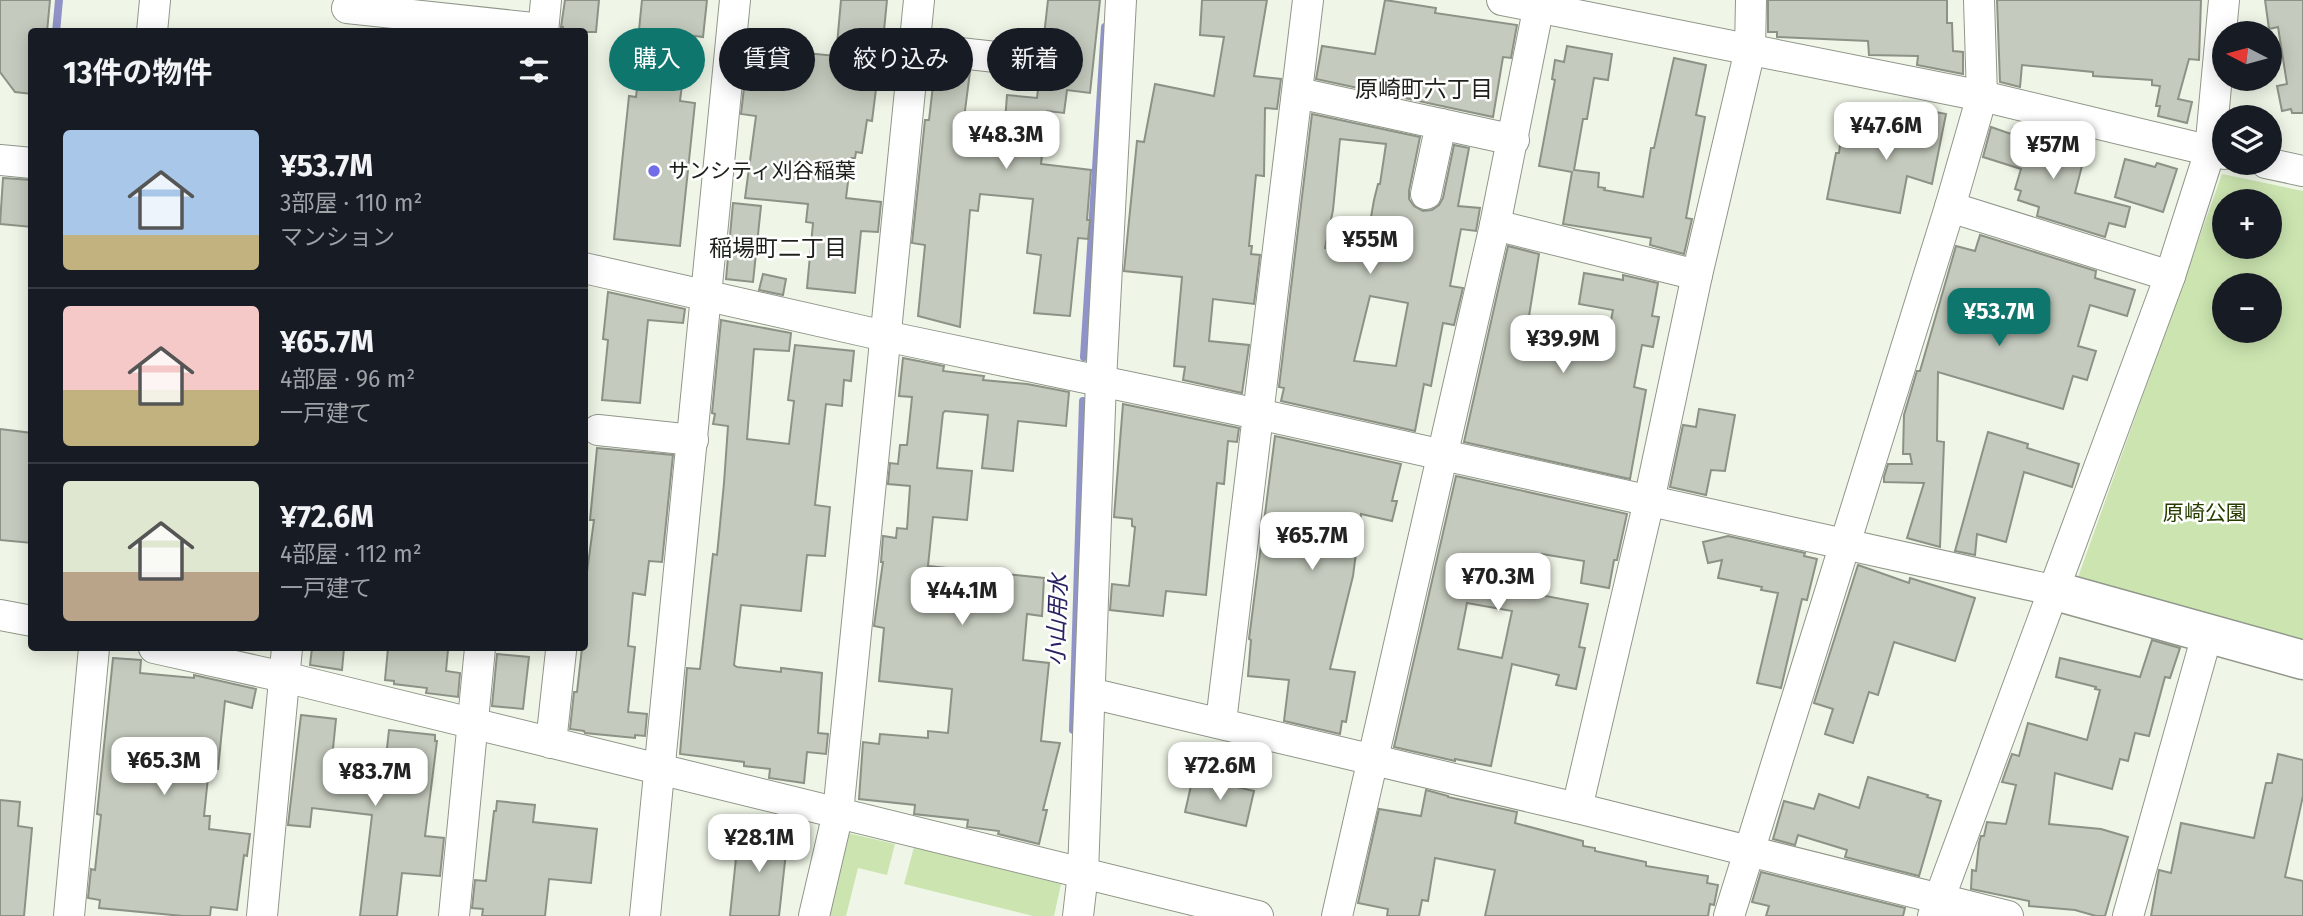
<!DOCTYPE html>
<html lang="ja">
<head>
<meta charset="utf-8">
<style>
	body { margin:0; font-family:"Fira Sans","Noto Sans JP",sans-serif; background:#242831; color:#f1f3f6; height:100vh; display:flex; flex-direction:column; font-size:26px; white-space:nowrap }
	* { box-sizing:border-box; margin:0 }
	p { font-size:23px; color:#9ea1a6 }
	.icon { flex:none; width:38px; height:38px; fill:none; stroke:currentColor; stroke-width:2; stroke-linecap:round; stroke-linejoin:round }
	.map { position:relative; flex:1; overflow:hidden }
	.details { position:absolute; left:28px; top:28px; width:560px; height:623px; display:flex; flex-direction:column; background:#171b24; border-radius:7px; box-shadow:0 4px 18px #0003 }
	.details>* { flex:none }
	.banner { position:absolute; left:609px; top:28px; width:665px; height:63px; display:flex; gap:14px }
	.needle { width:46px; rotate:276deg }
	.fabs { position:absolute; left:2212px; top:21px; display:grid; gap:14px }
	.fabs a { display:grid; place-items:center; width:70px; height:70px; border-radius:50%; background:#171b24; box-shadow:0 4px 18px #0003; font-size:35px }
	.price { position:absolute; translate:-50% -60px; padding:0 16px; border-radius:14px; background:#fff; color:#222; font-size:23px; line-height:46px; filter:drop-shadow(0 2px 4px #0008) }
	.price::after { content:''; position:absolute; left:50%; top:42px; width:21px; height:16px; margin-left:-10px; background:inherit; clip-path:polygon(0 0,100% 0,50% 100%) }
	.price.active { background:#0f766e; color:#fff }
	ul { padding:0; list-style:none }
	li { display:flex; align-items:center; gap:21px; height:175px; padding:0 35px }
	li+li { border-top:2px solid #363941 }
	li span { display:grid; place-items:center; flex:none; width:196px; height:140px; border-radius:7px; color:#555 }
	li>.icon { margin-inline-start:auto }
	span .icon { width:84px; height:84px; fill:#fffc; stroke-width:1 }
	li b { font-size:30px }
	h2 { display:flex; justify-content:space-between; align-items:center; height:84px; padding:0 35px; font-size:30px }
	.pill { padding:0 24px; border-radius:32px; background:#171b24; box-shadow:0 4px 18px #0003; font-size:24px; line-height:63px }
	.pill.active { background:#0f766e; color:#fff }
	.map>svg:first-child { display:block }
	.green { fill:#cce5b0; fill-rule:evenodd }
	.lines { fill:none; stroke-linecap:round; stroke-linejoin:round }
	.stream { stroke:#9093c8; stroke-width:8 }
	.building { fill:#c4cabd; stroke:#8c9286; stroke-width:2; fill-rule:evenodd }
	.street-casing { stroke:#90978a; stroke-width:32 }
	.secondary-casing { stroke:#90978a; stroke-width:41 }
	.street { stroke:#fff; stroke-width:30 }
	.secondary { stroke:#fff; stroke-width:38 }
	.poi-dot { fill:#716ce7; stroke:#fff; stroke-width:2.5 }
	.labels { text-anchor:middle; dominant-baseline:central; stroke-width:5; stroke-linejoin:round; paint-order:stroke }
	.poi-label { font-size:21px; fill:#1e201b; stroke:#fff; text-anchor:start }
	.park-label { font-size:21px; fill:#273d00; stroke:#fff }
	.neighbourhood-label { font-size:23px; fill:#1e201b; stroke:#fff }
	.water-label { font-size:23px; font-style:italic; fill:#272261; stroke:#fff }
</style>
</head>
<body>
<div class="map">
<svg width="2303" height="916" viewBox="0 0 2303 916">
	<rect width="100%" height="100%" fill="#eff6e7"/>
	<g class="green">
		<path d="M2222,174L2303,191V646L2077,580ZM2224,201H2270V247H2224ZM2224,285H2270V331H2224Z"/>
		<polygon points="848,833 895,844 887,875 858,868 846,916 828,916"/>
		<polygon points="914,847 1061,884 1054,916 1033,916 904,884"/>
	</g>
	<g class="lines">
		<g class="stream">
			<polyline points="56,32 59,0"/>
			<polyline points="1084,357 1105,27"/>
			<polyline points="1073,730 1083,401"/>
		</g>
	</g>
	<g class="building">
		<polygon points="0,0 50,0 47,32 32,32 32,94 15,92 0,72"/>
		<polygon points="565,0 599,0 596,32 563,32 563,27 561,27"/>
		<polygon points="642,0 707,0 703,37 688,35 680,101 695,103 680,246 614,239 629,96 636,97 644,31 639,30"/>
		<polygon points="841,0 887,0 881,61 894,63 892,82 877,81 872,121 867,120 862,153 856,152 855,158 851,158 846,198 881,202 878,232 861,231 855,293 807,288 813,223 806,222 808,204 745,198 756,116 741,114 747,62 754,63 755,48 836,56"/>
		<polygon points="1048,0 1100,0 1090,93 1067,90 1064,113 1047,111 1041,164 1091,170 1087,220 1090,220 1088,239 1078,238 1070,316 1034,313 1041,255 1027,253 1033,199 980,194 978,211 970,210 960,327 918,316 925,245 912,243 925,120 929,120 935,68 970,72 964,118 1005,121 1007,95 1037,98"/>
		<polygon points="1202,0 1267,0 1254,76 1281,79 1277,109 1265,108 1264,176 1256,175 1249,246 1252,246 1251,254 1260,255 1254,304 1213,299 1209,341 1249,345 1242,393 1183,380 1185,367 1174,366 1182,277 1124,271 1137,141 1144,142 1155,84 1214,96 1224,37 1200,35"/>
		<polygon points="1385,0 1436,8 1435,13 1517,25 1511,58 1503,57 1493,117 1316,79 1322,46 1375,54"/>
		<polygon points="1768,0 1947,0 1947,23 1952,23 1953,51 1963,52 1963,74 1917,65 1918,56 1869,55 1868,41 1777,37 1777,32 1768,32"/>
		<polygon points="1997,0 2201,0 2199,60 2189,59 2178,99 2192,102 2187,123 2158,116 2160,106 2156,106 2160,86 2152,85 2152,80 2093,76 2093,72 2022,65 2020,87 2000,82"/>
		<polygon points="2265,0 2303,0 2303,113 2292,113 2291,109 2282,111 2277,86 2287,84 2278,27 2269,29"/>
		<polygon points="1567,46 1612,54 1608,80 1594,78 1587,119 1583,119 1574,170 1599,173 1598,187 1605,188 1604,190 1643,197 1651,148 1654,148 1674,58 1706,65 1696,115 1705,117 1686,218 1692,219 1684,254 1650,245 1651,238 1563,224 1572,172 1539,166 1555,80 1552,79 1555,60 1564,62"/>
		<polygon points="1910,107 1946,114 1932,184 1907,176 1900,213 1827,199 1836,153 1839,153 1842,129 1904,137"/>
		<path d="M1312,114L1420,137L1409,191V199L1414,206L1423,211L1432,210L1439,205L1443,198L1454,145L1469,148L1458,206L1480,208L1476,231L1461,229L1450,286L1463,288L1454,325L1443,323L1431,386L1424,384L1415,431L1281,401L1284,388L1279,387ZM1340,139L1386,144L1380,184H1378L1374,200L1364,257L1325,248L1333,210ZM1370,296L1408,303L1396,366L1354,361Z"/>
		<polygon points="1991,127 2011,134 2013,128 2082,151 2081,157 2084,158 2075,193 2130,207 2125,227 2109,223 2105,237 2037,216 2039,207 2018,200 2021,191 2015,189 2021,169 1983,157"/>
		<polygon points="2125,159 2155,167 2157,163 2177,169 2163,212 2115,197"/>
		<polygon points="3,178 32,180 32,227 0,224"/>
		<polygon points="733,203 761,206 753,282 726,279"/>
		<polygon points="1980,235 2096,271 2095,278 2135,290 2127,316 2090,305 2078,346 2096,351 2087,380 2073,376 2063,409 1938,372 1937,441 1944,442 1940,547 1907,538 1924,483 1884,482 1884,477 1888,464 1912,464 1910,454 1903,454 1904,415 1917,371 1920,371 1956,246 1975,251"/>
		<polygon points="1508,246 1539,254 1529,316 1569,321 1566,349 1604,356 1613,310 1579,304 1584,273 1623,280 1623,275 1658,283 1652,316 1659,317 1653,347 1642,345 1634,387 1646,390 1630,479 1464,442"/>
		<polygon points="763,274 786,279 783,295 759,290"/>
		<polygon points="608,292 685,309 683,323 648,320 640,403 602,400 608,340 603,339"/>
		<polygon points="721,320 791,333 789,351 754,349 747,439 789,444 794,401 788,400 795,345 854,351 851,381 844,380 842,406 826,404 815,505 830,507 825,556 807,555 801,611 741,605 734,665 737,667 781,672 781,668 822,673 818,733 828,734 826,754 807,752 804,783 769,778 770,769 744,766 744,762 680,754 687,668 700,669 713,554 717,555 724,483 728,426 713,424 715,414 712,413"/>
		<polygon points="903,358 944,366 943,371 984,376 983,380 1027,384 1069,392 1066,426 1018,421 1013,471 982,468 988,415 945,411 943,413 937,468 972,471 967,520 933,517 928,566 1044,578 1042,616 1027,614 1023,660 1049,663 1041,741 1060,743 1043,810 1047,810 1039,844 998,834 999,831 967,827 968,820 914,814 915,805 859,799 863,742 879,744 880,734 928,738 928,731 948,733 952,689 879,681 884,628 874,626 883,562 881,562 883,536 896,538 897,528 907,529 910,486 888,484 890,463 898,464 900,445 907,445 912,397 899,396"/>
		<polygon points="1123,404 1239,428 1237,442 1228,441 1224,484 1217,483 1206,595 1166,591 1163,616 1110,610 1112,584 1129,586 1135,527 1132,526 1132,519 1114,517"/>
		<polygon points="1699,409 1735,415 1725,471 1711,470 1706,495 1670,487 1683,425 1696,427"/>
		<polygon points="0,429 32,433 32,543 0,540"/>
		<polygon points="1988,432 2028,444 2027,448 2079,464 2072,487 2024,472 2006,542 1977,534 1975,555 1955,551"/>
		<polygon points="1275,436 1401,464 1392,501 1397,501 1392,521 1361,514 1353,576 1330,669 1355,672 1346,722 1342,721 1340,734 1284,721 1289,680 1248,676 1251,640 1249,639"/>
		<polygon points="597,448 673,455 662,562 649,561 645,595 633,593 628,646 635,647 628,712 647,714 645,736 635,735 635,738 585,733 584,731 570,729 574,692 577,692 582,648 584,648 584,594 594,520 590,520"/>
		<path d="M1456,476L1627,514L1617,560H1614L1609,588L1581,583L1584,561L1542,554L1535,594L1588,604L1579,647L1585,648L1576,689L1556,685L1559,675L1512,664L1491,766L1455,759V761L1394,747ZM1467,603L1512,611L1502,658L1458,649Z"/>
		<polygon points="1728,536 1805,553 1804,556 1817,559 1807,600 1802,599 1781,688 1757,683 1778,593 1761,590 1762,587 1718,578 1722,560 1708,563 1703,542"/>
		<polygon points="1858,565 1909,583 1910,578 1975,598 1955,661 1894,642 1878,695 1869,692 1853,743 1825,734 1833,709 1814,703"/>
		<polygon points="2152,640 2180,648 2170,678 2165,677 2149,736 2135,733 2128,761 2120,759 2112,789 2055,773 2049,824 2101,829 2128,837 2105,916 2096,916 2075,910 2029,906 2029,901 1971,889 1972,870 1976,871 1979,843 1981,836 1984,836 1987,822 2006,824 2016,785 2002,782 2012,754 2019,756 2028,723 2087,740 2100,690 2095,689 2096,687 2056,677 2060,658 2140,677"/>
		<polygon points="312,648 344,648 342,670 310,665"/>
		<polygon points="388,648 448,650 446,671 460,673 458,697 426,693 427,688 394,684 394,681 385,680"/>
		<polygon points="497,654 529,657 523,709 492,706"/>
		<polygon points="113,658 141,660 140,673 194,678 194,675 256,689 252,708 225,701 218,769 209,768 204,816 210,816 209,829 250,834 247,856 244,855 237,910 211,907 210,916 183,916 99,908 100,900 88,898 91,869 95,870 101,815 97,814"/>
		<polygon points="301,715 336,719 329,788 382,794 389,730 435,735 435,741 437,741 425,836 444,838 440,876 402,873 397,916 360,916 372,815 312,808 310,827 288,825"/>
		<polygon points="2278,754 2303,760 2303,796 2285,877 2303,881 2303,916 2151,916 2159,870 2171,873 2181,823 2254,838 2266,783 2272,783"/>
		<polygon points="1193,777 1254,791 1246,826 1185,812"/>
		<polygon points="1868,777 1928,795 1927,797 1941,801 1919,876 1845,857 1847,850 1798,835 1795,845 1773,839 1784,801 1814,809 1819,794 1859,808"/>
		<polygon points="1426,790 1448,796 1448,797 1517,812 1515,823 1583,841 1583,846 1595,848 1595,851 1646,862 1646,866 1708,876 1707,883 1718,885 1714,905 1710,904 1708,916 1485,916 1495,870 1435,858 1428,901 1422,900 1419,916 1387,916 1388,909 1358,903 1379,809 1421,816"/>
		<polygon points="0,800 20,802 18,826 32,828 24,916 0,916"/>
		<polygon points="497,801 535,805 533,822 597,829 591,883 549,879 545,916 482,916 483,909 472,908 475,880 486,881 494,811 496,811"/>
		<polygon points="739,829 788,834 779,916 730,916"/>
		<polygon points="1761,872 1905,908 1903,916 1766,916 1769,906 1752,902"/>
	</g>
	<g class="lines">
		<g class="street-casing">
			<g id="street">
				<polyline points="1502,0 1982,96 2224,154"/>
				<polyline points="347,8 543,29"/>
				<polyline points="152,32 155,0"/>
				<polyline points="543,32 546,0"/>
				<polyline points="914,48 1005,58"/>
				<polyline points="1298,93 1514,140"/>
				<polyline points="0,160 32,163"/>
				<polyline points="2266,163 2303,171"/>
				<polyline points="1426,194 1441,124"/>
				<polyline points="1950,207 2170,276"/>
				<polyline points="1495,225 1697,275"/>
				<polyline points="584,268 885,336 1258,414 2052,590"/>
				<polyline points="598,430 693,440"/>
				<polyline points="0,615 32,621"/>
				<polyline points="154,648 284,677 1258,916"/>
				<polyline points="1090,693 1577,808 2008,916"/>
				<polyline points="1221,722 1308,0"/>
				<polyline points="551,743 561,651"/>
				<polyline points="1577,808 1649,501 1697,275 1750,50 1751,0"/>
				<polyline points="69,916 94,648"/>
				<polyline points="262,916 287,648"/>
				<polyline points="454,916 480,648"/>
				<polyline points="645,916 735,0"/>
				<polyline points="814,916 838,813 919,0"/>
				<polyline points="1078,916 1083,873 1101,381 1121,0"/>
				<polyline points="1337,916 1495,225 1540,0"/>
				<polyline points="1729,916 1950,207 1982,96 1979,0"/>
				<polyline points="1933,916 2170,276 2210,151 2224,0"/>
				<polyline points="2128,916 2207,635"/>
			</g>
		</g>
		<g class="secondary-casing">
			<polyline id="secondary" points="2052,590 2303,660"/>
		</g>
		<use href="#street" class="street"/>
		<use href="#secondary" class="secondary"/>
	</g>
	<circle class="poi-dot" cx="654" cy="171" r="7"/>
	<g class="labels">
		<g class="poi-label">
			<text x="668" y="171">サンシティ刈谷稲葉</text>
		</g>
		<g class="park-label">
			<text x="2205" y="513">原崎公園</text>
		</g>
		<g class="neighbourhood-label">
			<text x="1424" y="89">原崎町六丁目</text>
			<text x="778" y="248">稲場町二丁目</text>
		</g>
		<g class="water-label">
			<text transform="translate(1057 620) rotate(-88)">小山用水</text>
		</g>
	</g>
</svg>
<div class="fabs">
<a><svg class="needle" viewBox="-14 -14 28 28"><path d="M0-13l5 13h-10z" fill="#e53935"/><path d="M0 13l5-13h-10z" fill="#9ea1a6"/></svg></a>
<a><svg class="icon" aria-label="layers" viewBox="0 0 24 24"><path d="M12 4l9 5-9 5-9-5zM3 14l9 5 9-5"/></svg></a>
<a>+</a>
<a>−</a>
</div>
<b class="price" style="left:1886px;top:162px">¥47.6M</b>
<b class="price" style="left:1006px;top:171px">¥48.3M</b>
<b class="price" style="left:2053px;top:181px">¥57M</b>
<b class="price" style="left:1370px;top:276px">¥55M</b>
<b class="price active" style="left:1999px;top:348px">¥53.7M</b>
<b class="price" style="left:1563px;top:375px">¥39.9M</b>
<b class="price" style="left:1312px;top:572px">¥65.7M</b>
<b class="price" style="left:1498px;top:613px">¥70.3M</b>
<b class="price" style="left:962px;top:627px">¥44.1M</b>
<b class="price" style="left:164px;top:797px">¥65.3M</b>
<b class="price" style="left:1220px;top:802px">¥72.6M</b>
<b class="price" style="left:375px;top:808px">¥83.7M</b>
<b class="price" style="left:759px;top:874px">¥28.1M</b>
<div class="banner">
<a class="pill active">購入</a>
<a class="pill">賃貸</a>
<a class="pill">絞り込み</a>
<a class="pill">新着</a>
</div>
<section class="details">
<h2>13件の物件<svg class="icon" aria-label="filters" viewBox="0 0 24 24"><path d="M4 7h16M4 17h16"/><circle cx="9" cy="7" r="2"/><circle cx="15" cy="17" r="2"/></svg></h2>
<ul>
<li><span style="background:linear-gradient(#a9c7e8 75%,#c2b280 0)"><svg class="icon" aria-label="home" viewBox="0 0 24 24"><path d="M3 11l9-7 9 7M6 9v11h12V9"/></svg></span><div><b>¥53.7M</b><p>3部屋 · 110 m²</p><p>マンション</p></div></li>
<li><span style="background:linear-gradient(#f6c9c9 60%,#c2b280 0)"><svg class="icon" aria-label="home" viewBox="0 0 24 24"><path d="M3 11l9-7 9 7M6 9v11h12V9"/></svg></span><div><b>¥65.7M</b><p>4部屋 · 96 m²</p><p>一戸建て</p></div></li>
<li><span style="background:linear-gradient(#dfe7d0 65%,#b9a48a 0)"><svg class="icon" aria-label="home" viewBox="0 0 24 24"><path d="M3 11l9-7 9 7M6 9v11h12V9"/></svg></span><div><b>¥72.6M</b><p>4部屋 · 112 m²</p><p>一戸建て</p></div></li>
</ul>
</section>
</div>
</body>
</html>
